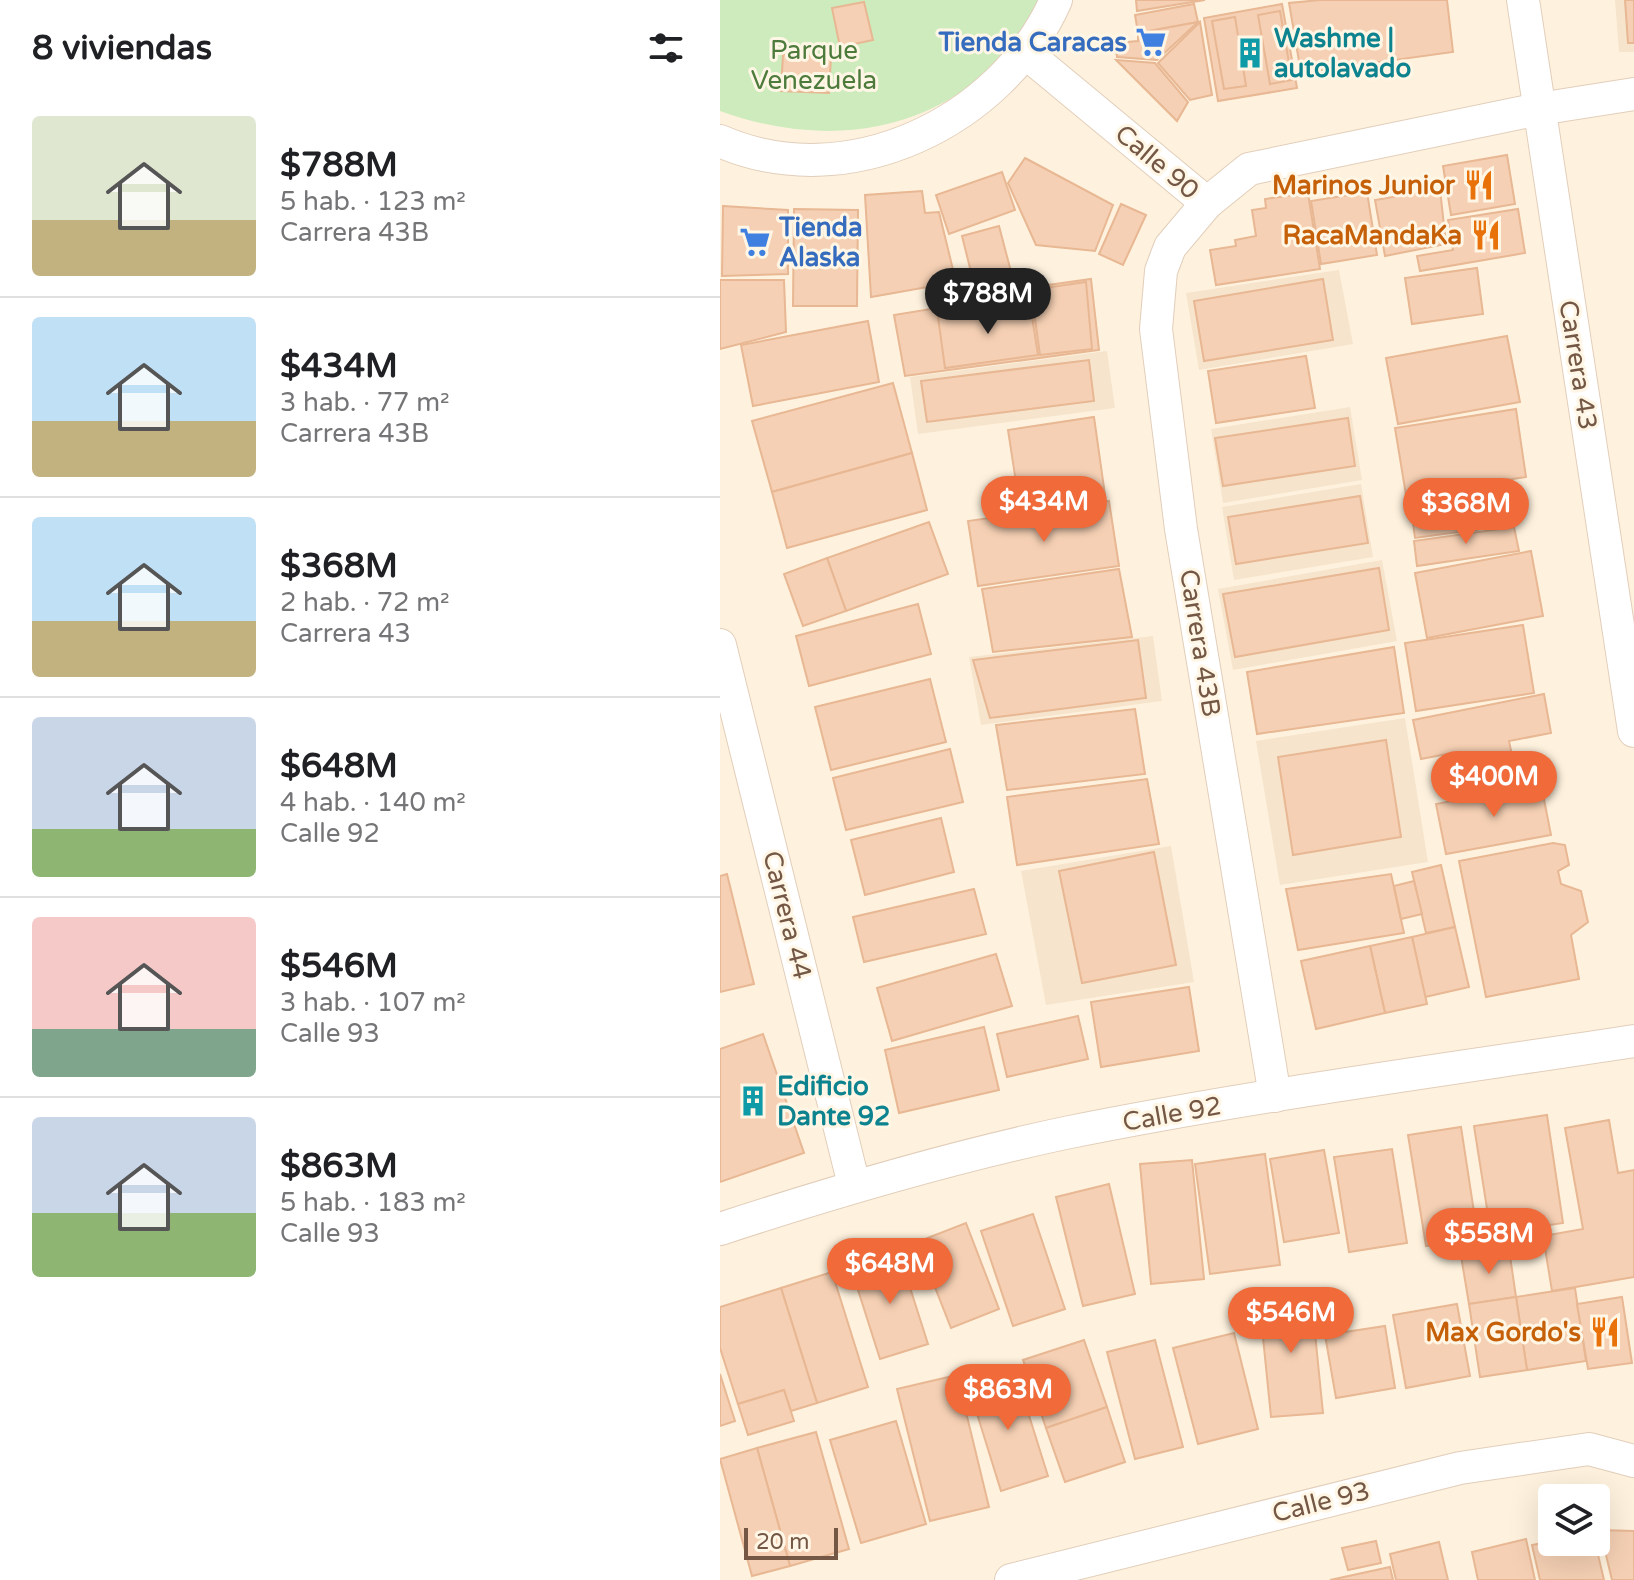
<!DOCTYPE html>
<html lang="es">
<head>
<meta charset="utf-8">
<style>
	body { margin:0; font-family:"Varela Round",sans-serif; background:#f2f2f2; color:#202124; height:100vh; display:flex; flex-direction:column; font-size:30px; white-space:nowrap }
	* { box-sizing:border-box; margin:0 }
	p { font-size:26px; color:#757577 }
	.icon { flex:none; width:44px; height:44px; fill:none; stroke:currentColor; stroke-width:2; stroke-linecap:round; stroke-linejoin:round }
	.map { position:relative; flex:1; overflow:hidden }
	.details { display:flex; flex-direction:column; background:#fff; width:720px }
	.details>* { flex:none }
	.controls { position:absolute; left:818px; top:1484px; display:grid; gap:16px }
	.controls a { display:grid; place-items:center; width:72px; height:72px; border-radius:8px; background:#fff; box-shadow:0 8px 32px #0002; font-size:40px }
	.scale { position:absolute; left:24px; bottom:20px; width:94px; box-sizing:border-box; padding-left:8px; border:4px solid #745845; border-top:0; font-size:22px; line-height:28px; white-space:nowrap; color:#745845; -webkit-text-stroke:6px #fff6e5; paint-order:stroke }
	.price { position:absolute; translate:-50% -68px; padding:0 18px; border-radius:28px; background:#f06a3a; color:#fff; font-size:26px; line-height:52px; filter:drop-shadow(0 2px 4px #0008) }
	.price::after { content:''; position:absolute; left:50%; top:48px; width:24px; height:18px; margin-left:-12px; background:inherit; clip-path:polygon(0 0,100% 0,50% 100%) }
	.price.on { background:#222; color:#fff }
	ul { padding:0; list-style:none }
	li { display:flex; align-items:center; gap:24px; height:200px; padding:0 32px }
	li+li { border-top:2px solid #e0e0e0 }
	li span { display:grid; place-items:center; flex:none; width:224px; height:160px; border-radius:8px; color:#555 }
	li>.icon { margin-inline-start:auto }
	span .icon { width:96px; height:96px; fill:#fffc; stroke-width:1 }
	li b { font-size:34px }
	h2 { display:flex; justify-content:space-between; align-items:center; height:96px; padding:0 32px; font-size:34px }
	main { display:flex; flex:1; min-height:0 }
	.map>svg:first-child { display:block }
	.residential { fill:#f6e4cc }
	.green { fill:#cdebbc }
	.building { fill:#f5d0b4; stroke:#e8b793; stroke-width:2 }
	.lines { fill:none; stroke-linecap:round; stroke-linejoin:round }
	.minor-casing { stroke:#e2ceba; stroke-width:34 }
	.minor { stroke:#fff; stroke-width:32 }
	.labels { text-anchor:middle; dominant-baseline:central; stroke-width:6; stroke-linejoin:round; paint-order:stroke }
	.culture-label { font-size:26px; font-weight:bold; fill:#0d838f; stroke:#fff6e5; text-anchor:start }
	.shop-label { font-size:26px; font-weight:bold; fill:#366cbe; stroke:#fff6e5; text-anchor:end }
	.park-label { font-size:26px; fill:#4c7b3c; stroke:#fff6e5 }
	.street-label { font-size:26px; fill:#745845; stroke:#fff6e5 }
	.food-label { font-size:26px; font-weight:bold; fill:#c56008; stroke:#fff6e5; text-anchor:end }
</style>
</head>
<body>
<main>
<section class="details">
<h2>8 viviendas<svg class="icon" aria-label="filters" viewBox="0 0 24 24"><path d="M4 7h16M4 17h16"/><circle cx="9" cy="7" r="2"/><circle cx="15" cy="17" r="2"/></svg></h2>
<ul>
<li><span style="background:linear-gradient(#dfe7d0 65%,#c2b280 0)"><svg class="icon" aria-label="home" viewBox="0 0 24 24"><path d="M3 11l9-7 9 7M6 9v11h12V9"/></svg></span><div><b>$788M</b><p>5 hab. · 123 m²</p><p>Carrera 43B</p></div></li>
<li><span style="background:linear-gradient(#bfe0f5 65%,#c2b280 0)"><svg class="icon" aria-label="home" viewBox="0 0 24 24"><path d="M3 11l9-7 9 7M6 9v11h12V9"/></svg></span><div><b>$434M</b><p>3 hab. · 77 m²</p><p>Carrera 43B</p></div></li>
<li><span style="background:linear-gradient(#bfe0f5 65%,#c2b280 0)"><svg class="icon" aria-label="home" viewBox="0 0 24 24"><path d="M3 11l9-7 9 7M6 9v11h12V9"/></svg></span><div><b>$368M</b><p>2 hab. · 72 m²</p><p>Carrera 43</p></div></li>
<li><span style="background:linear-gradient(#c9d6e8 70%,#8fb573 0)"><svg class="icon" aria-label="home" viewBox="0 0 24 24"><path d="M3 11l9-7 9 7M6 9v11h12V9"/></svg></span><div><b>$648M</b><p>4 hab. · 140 m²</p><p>Calle 92</p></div></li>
<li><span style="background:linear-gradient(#f6c9c9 70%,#7fa58c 0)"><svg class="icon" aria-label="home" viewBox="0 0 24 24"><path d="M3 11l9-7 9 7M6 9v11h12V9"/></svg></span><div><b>$546M</b><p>3 hab. · 107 m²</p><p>Calle 93</p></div></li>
<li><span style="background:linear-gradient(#c9d6e8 60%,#8fb573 0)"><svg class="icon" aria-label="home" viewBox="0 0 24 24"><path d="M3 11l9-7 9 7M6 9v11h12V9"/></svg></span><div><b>$863M</b><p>5 hab. · 183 m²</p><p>Calle 93</p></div></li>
</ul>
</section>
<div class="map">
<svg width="914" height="1580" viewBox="0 0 914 1580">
	<rect width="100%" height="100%" fill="#fef2de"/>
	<g class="residential">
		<polygon points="895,0 914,0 914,52 899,52"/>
		<polygon points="619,270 633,344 479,370 466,293"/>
		<polygon points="387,351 395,408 198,434 190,377"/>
		<polygon points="630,407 642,480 503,503 491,429"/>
		<polygon points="641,484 653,557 514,580 502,507"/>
		<polygon points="662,560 677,641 513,670 498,589"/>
		<polygon points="433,636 442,701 261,725 249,657"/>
		<polygon points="685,718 708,862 560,885 536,741"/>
		<polygon points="451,846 474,982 326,1005 301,871"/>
	</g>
	<path class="green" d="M0,0H319C311,15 303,34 291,48C215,135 105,149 0,111Z"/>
	<g class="building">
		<polygon points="416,0 485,0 417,11"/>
		<polygon points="600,0 727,0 733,52 581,73 569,3"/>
		<polygon points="905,0 914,0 914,43 908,43"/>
		<polygon points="144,2 153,40 120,47 112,8"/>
		<polygon points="474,4 478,22 418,33 415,15"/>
		<polygon points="562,4 577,88 498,101 484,18"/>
		<polygon points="560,11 572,80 550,84 538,15"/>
		<polygon points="515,17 526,86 504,89 492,21"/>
		<polygon points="478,22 437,60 397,57 395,43 418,41 418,33"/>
		<polygon points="480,22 492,95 470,100 438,63"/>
		<polygon points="63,54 111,57 109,93 61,91"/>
		<polygon points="396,60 435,63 468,102 457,121"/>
		<polygon points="787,155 795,204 731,215 723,166"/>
		<polygon points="305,158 393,205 375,251 316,245 288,183"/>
		<polygon points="282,172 295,210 229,234 216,195"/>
		<polygon points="720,189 726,244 665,256 655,200"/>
		<polygon points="202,191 205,213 219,212 236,282 151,297 145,195"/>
		<polygon points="647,192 657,255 601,264 591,201"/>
		<polygon points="588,193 600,269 496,285 490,250 516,246 515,240 536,236 532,210 546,208 545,199"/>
		<polygon points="401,204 426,215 403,265 379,254"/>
		<polygon points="3,206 68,210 68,274 2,276"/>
		<polygon points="74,209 138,210 137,306 73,306"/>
		<polygon points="798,209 805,253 700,271 697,256 733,250 728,220"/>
		<polygon points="279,226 294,283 256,292 242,236"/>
		<polygon points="757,268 763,314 692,324 685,278"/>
		<polygon points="371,279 379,350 185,376 174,315 308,293 306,288"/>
		<polygon points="603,279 613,340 484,361 474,301"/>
		<polygon points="0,280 64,280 66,332 0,349"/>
		<polygon points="366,282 372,349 320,355 311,290"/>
		<polygon points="310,304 318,355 225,368 218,317"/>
		<polygon points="148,321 159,382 33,406 21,345"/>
		<polygon points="787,336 800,402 678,424 666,358"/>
		<polygon points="586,356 595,408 496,423 488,371"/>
		<polygon points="369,360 374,401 207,422 201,381"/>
		<polygon points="173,383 192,453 52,492 32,421"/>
		<polygon points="796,409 806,477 686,495 675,428"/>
		<polygon points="374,417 385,495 300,508 288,430"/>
		<polygon points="628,418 635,466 503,486 495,438"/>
		<polygon points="192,453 207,510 67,548 52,492"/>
		<polygon points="786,486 792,525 695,538 690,500"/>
		<polygon points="640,496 648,543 516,564 508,517"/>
		<polygon points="389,501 399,566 258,586 248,521"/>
		<polygon points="209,522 228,574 126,611 107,558"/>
		<polygon points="794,527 799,551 697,566 694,541"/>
		<polygon points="811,551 823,616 707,638 695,573"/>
		<polygon points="107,558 126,611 83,626 64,574"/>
		<polygon points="659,568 669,630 515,657 503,594"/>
		<polygon points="399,569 412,637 273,652 262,589"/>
		<polygon points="198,604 211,654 89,686 76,636"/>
		<polygon points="803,625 814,693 696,711 685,643"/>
		<polygon points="418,640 426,698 270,718 253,660"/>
		<polygon points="674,647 684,713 537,734 527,672"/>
		<polygon points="210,679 226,742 111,770 95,707"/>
		<polygon points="824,694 831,733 789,741 795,770 734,782 727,754 701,759 693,720"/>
		<polygon points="415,709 425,774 287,790 276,725"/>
		<polygon points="666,740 681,837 573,855 558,757"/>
		<polygon points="230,749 243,802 126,830 113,778"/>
		<polygon points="427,779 439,844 297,865 287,797"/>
		<polygon points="821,784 831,835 726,854 716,804"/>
		<polygon points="221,818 234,872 145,895 131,840"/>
		<polygon points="833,843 845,845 849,865 838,871 841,884 861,891 868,922 851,935 859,979 766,997 739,861"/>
		<polygon points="434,852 456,965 362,983 339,871"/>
		<polygon points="721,865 735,927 706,933 692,872"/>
		<polygon points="7,874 34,984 0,992 0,876"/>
		<polygon points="671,874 684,933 578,950 566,889"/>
		<polygon points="694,881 702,914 681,919 674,886"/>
		<polygon points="254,889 266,934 144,962 133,917"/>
		<polygon points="735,927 749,987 705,997 692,937"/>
		<polygon points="692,937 707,1004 665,1013 650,946"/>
		<polygon points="650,946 665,1013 596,1029 581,961"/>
		<polygon points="276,954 292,1006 172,1041 157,988"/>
		<polygon points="469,987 479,1051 381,1067 371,1002"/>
		<polygon points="358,1016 368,1059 287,1077 277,1034"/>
		<polygon points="264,1027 279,1090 179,1113 165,1050"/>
		<polygon points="43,1034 84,1153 0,1182 0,1049"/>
		<polygon points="827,1115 843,1223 771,1234 754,1126"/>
		<polygon points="889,1120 898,1173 914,1170 914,1277 832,1291 823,1236 863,1229 845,1128"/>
		<polygon points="741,1127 758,1238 706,1246 688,1135"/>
		<polygon points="672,1149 687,1243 629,1252 614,1157"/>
		<polygon points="604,1150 619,1233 564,1242 550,1159"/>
		<polygon points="545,1154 560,1265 490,1274 475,1164"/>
		<polygon points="472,1160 484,1279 431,1284 420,1164"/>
		<polygon points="389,1184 415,1294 363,1306 336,1197"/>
		<polygon points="313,1214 345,1309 293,1326 261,1231"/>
		<polygon points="246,1223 279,1309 231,1328 197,1242"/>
		<polygon points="789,1249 796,1297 749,1304 741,1256"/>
		<polygon points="179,1253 208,1344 160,1359 131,1268"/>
		<polygon points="112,1272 148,1387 97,1403 61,1288"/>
		<polygon points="61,1288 97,1403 71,1411 64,1390 18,1404 0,1348 0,1307"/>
		<polygon points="855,1288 866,1361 807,1370 796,1297"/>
		<polygon points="591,1293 603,1413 551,1417 539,1298"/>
		<polygon points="796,1297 807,1370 760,1377 749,1304"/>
		<polygon points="902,1297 912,1363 868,1369 857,1304"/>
		<polygon points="737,1304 750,1376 686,1388 673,1315"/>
		<polygon points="665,1326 675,1388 616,1398 605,1335"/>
		<polygon points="514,1333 538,1429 478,1444 453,1348"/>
		<polygon points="364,1340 387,1407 326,1428 303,1360"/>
		<polygon points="435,1340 463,1447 415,1459 387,1352"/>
		<polygon points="0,1374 15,1421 0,1426"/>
		<polygon points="296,1374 328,1476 281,1491 249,1388"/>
		<polygon points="237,1375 269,1507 210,1521 177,1389"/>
		<polygon points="64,1390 74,1421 28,1435 18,1404"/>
		<polygon points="387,1407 405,1462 345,1482 326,1428"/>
		<polygon points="176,1421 206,1524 141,1543 110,1440"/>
		<polygon points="96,1432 129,1549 70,1566 37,1448"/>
		<polygon points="37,1448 70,1566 32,1576 0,1459"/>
		<polygon points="880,1530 914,1531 914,1580 892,1580"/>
		<polygon points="806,1539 815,1580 758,1580 752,1552"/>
		<polygon points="656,1541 661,1563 628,1570 622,1548"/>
		<polygon points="832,1541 875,1542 884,1580 820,1580 812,1545"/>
		<polygon points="719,1542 728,1580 676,1580 670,1554"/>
		<polygon points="670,1567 673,1580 610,1580"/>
	</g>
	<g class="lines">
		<g class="minor-casing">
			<g id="minor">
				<polyline points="803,0 914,731"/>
				<polyline points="306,53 487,203"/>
				<path d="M0,141C127,197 282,122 336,0"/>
				<polyline points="0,645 134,1185"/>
				<polyline points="555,1096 461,529 436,329 441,271 450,247 487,203 529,169 819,109 914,94"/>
				<path d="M0,1229C113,1192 228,1158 345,1133C533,1095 724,1070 914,1041"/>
				<polyline points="291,1580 740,1468 869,1449 914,1461"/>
			</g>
		</g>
		<use href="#minor" class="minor"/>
	</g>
	<defs>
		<g id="supermarket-bare" transform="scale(2.4)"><path d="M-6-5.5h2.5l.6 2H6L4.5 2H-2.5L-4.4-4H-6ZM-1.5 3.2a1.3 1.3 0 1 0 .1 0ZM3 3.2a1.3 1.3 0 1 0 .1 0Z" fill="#3f7fe0" stroke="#fff6e5" stroke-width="2.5" paint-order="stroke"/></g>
		<g id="building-bare" transform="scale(2.4)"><path d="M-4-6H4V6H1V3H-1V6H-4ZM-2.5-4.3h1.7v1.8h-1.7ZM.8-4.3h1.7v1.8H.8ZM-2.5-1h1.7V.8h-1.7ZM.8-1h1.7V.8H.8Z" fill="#0f9aa8" stroke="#fff6e5" stroke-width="2.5" paint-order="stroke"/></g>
		<g id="restaurant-bare" transform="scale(2.4)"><path d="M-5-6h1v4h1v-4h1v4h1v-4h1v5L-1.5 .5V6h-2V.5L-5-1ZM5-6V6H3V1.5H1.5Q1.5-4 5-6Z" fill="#e8710a" stroke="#fff6e5" stroke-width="2.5" paint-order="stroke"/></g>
	</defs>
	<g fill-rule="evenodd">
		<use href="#supermarket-bare" x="431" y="42"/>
		<use href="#building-bare" x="530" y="53"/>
		<use href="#restaurant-bare" x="759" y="185"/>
		<use href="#restaurant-bare" x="766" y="235"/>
		<use href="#supermarket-bare" x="35" y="242"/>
		<use href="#building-bare" x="33" y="1101"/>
		<use href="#restaurant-bare" x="885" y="1332"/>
	</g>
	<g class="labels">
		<g class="culture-label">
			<text x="554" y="38">Washme |<tspan x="554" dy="30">autolavado</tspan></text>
			<text x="57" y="1086">Edificio<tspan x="57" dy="30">Dante 92</tspan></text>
		</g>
		<g class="shop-label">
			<text x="407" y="42">Tienda Caracas</text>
			<text x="59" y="227" text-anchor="start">Tienda<tspan x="59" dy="30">Alaska</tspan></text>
		</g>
		<g class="park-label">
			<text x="94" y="50">Parque<tspan x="94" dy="30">Venezuela</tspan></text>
		</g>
		<g class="street-label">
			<text transform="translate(437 162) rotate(40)">Calle 90</text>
			<text transform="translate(858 365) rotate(81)">Carrera 43</text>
			<text transform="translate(480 643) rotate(81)">Carrera 43B</text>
			<text transform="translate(67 915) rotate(76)">Carrera 44</text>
			<text transform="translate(452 1114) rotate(-10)">Calle 92</text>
			<text transform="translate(601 1502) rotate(-14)">Calle 93</text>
		</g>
		<g class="food-label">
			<text x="735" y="185">Marinos Junior</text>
			<text x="742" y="235">RacaMandaKa</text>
			<text x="861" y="1332">Max Gordo's</text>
		</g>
	</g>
</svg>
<div class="controls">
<a><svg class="icon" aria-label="layers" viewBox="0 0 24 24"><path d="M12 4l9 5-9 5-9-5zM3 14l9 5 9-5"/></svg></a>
</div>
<div class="scale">20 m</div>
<b class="price on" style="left:268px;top:336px">$788M</b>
<b class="price" style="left:324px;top:544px">$434M</b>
<b class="price" style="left:746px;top:546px">$368M</b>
<b class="price" style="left:774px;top:819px">$400M</b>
<b class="price" style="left:769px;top:1276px">$558M</b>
<b class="price" style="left:170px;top:1306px">$648M</b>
<b class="price" style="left:571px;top:1355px">$546M</b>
<b class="price" style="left:288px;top:1432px">$863M</b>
</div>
</main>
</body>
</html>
